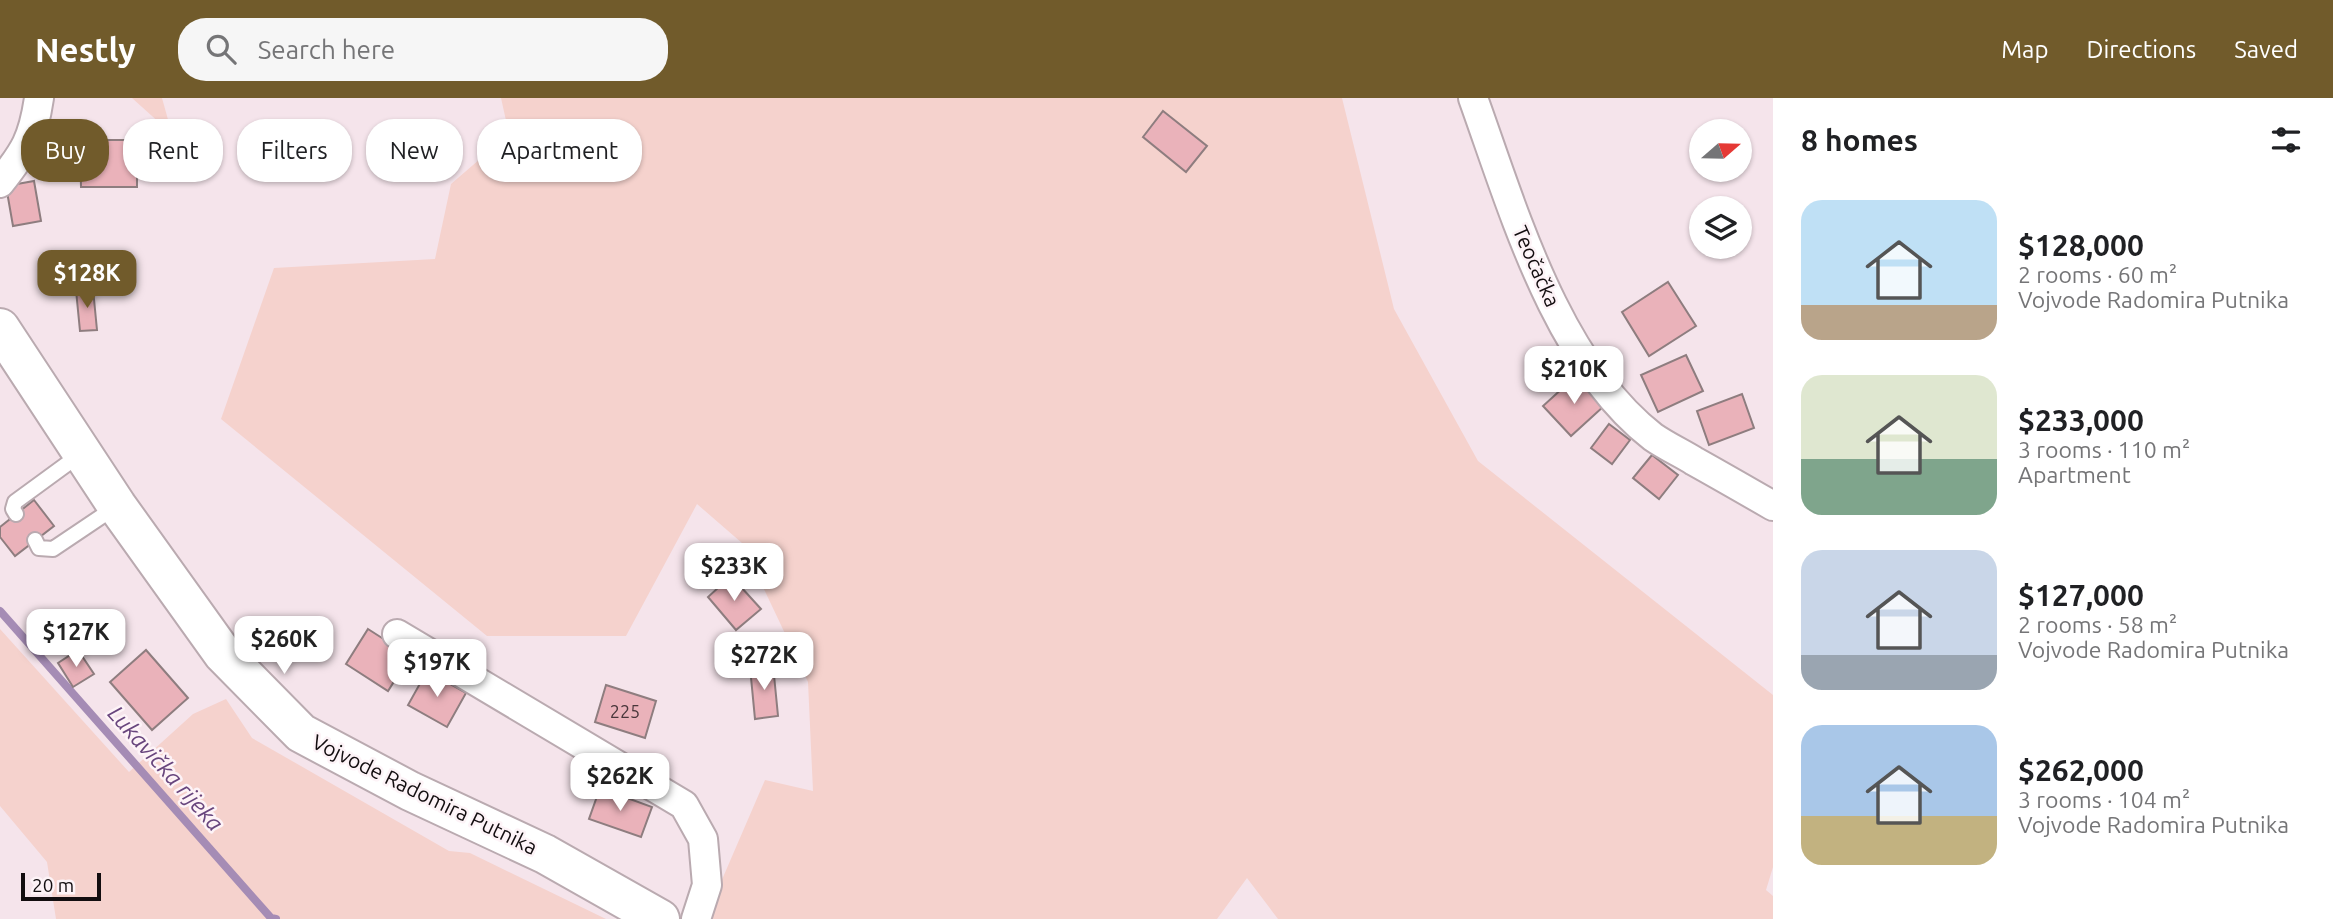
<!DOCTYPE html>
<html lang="en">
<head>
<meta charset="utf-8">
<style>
	body { margin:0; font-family:Ubuntu,sans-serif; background:#f6f6f6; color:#202124; height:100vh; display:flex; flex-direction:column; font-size:26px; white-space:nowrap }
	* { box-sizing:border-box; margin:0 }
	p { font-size:23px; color:#757577 }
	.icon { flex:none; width:38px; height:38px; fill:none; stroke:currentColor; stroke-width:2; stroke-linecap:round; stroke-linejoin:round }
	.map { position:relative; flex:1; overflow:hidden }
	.side { display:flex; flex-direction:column; background:#fff; width:560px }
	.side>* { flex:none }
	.hud { position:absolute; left:21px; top:21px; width:665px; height:63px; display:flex; gap:14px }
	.needle { width:46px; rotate:70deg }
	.buttons { position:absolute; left:1689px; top:21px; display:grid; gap:14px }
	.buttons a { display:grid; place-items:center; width:63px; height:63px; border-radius:50%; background:#fff; box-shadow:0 2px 5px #0004; font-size:35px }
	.scale { position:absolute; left:21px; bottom:18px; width:80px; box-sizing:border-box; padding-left:7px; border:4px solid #120d0f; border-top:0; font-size:19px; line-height:24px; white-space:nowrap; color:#120d0f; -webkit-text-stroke:5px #fdf3f7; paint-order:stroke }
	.price { position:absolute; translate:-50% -60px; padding:0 16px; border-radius:14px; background:#fff; color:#222; font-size:23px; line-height:46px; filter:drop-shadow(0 2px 4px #0008) }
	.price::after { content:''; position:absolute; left:50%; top:42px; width:21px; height:16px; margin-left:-10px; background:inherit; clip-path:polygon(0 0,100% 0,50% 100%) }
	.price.current { background:#715b2b; color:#fff }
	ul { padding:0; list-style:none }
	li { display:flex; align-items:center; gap:21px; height:175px; padding:0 28px }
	li span { display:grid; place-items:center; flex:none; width:196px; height:140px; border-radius:21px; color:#555 }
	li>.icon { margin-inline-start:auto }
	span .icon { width:84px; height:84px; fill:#fffc; stroke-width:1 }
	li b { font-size:30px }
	h2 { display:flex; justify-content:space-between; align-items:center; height:84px; padding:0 28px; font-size:30px }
	.chip { padding:0 24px; border-radius:28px; background:#fff; box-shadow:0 2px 5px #0004; font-size:24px; line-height:63px }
	.chip.current { background:#715b2b; color:#fff }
	header { display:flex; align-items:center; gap:42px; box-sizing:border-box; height:98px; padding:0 35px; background:#715b2b; color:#fff }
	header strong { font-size:33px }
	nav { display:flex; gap:38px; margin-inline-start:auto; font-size:24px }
	.search { width:490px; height:63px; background:#f6f6f6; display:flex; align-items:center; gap:18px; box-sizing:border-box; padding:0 24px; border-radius:28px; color:#757577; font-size:26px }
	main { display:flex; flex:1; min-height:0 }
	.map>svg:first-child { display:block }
	.green { fill:#f5d2cd }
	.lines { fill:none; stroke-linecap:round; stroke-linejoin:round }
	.stream { stroke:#a58cb5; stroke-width:8 }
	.building { fill:#eab2ba; stroke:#8e7d7f; stroke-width:2 }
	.lane-casing { stroke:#baaab0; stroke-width:18 }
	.street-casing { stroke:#baaab0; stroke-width:32 }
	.secondary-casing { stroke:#baaab0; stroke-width:42 }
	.lane { stroke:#fff; stroke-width:14 }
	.street { stroke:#fff; stroke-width:28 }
	.secondary { stroke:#fff; stroke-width:38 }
	.labels { text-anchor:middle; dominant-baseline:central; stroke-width:5; stroke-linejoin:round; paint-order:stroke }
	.number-label { font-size:18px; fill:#48363a }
	.street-label { font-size:21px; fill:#120d0f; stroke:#fdf3f7 }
	.water-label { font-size:23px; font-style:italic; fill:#68457d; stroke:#fdf3f7 }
</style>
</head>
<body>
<header>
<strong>Nestly</strong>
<div class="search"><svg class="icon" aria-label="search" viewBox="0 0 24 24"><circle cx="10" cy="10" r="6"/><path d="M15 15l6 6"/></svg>Search here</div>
<nav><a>Map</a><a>Directions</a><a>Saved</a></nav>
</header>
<main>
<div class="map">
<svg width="1773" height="821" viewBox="0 0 1773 821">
	<rect width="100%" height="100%" fill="#f5e4eb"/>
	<g class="green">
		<polygon points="132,0 162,0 172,36"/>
		<polygon points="501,0 1342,0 1394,211 1478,363 1773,597 1773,769 1766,792 1773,798 1773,821 1278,821 1247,780 1217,821 705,821 765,682 813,693 808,584 742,445 697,406 626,538 487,538 221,321 274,170 435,161 451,86 509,36"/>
		<polygon points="0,531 129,674 193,616 226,601 252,640 449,753 470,755 606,821 56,821 47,764 0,708"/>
	</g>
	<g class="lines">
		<polyline class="stream" points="0,513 271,820 276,821"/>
	</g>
	<g class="building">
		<polygon points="1163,13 1207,48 1186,74 1143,39"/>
		<polygon points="80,42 137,42 137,89 81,89"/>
		<polygon points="34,83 41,123 13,128 6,88"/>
		<polygon points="1668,184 1696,228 1649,258 1622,214"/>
		<polygon points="93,191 97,232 80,233 76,192"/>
		<polygon points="1686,257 1703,293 1658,314 1641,277"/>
		<polygon points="1576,278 1604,308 1571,338 1543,308"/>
		<polygon points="1742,296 1754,330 1709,347 1697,313"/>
		<polygon points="1609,326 1630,342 1612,366 1591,350"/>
		<polygon points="1652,357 1678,377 1659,401 1633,380"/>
		<polygon points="34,402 54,428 15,458 0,439 0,429"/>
		<polygon points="731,478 761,511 736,532 708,499"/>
		<polygon points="368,531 410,558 388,593 346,566"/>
		<polygon points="78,552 94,576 73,589 58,565"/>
		<polygon points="146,552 188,600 152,632 110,584"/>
		<polygon points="773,567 778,618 755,621 750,569"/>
		<polygon points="427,573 466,595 447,629 408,607"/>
		<polygon points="606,587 656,603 645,640 595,624"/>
		<polygon points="600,690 652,709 641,739 589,721"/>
	</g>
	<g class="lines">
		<g class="lane-casing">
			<g id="lane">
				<polyline points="16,416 13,411 15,404 82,355"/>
				<polyline points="35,442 39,450 53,451 117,408"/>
			</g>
		</g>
		<g class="street-casing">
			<g id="street">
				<path d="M1473,0C1513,111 1556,264 1653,339C1666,348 1681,355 1694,363C1721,378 1747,393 1773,408"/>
				<path d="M0,85C25,53 33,41 39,0"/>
				<polyline points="397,536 684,707 703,741 707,787 696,821"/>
			</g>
		</g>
		<g class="secondary-casing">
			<polyline id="secondary" points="0,230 117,408 223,556 301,635 410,693 545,756 660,821"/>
		</g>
		<use href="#lane" class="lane"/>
		<use href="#street" class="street"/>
		<use href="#secondary" class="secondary"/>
	</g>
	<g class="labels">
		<g class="number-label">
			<text x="625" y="613">225</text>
		</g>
		<g class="street-label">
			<text transform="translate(1537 168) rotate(66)">Teočačka</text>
			<text transform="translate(425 696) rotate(26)">Vojvode Radomira Putnika</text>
		</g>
		<g class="water-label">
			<text transform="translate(166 670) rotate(48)">Lukavička rijeka</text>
		</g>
	</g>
</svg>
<div class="buttons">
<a><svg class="needle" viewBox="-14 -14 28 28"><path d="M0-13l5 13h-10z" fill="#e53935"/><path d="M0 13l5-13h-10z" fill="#757577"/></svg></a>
<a><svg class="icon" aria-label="layers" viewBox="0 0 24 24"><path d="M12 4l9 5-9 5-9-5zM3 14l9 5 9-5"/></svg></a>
</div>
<div class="scale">20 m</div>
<b class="price current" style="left:87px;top:212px">$128K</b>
<b class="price" style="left:1574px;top:308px">$210K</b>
<b class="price" style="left:734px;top:505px">$233K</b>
<b class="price" style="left:76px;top:571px">$127K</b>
<b class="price" style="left:284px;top:578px">$260K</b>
<b class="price" style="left:764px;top:594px">$272K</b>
<b class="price" style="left:437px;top:601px">$197K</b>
<b class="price" style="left:620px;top:715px">$262K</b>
<div class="hud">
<a class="chip current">Buy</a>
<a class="chip">Rent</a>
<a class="chip">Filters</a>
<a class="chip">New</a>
<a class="chip">Apartment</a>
</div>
</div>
<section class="side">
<h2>8 homes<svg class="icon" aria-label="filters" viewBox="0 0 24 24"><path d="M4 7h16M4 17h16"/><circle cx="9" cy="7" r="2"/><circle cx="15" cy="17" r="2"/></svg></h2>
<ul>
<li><span style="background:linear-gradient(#bfe0f5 75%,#b9a48a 0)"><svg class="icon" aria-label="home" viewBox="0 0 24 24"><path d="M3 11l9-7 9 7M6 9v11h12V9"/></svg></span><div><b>$128,000</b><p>2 rooms · 60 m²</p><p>Vojvode Radomira Putnika</p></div></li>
<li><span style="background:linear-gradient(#dfe7d0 60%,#7fa58c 0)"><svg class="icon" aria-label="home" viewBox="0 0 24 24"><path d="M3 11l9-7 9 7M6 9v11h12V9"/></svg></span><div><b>$233,000</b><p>3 rooms · 110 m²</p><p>Apartment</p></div></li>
<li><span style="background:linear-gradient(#c9d6e8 75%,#9aa5b1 0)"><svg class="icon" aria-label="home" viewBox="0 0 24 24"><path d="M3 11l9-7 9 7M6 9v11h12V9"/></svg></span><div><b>$127,000</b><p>2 rooms · 58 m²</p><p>Vojvode Radomira Putnika</p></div></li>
<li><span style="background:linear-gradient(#a9c7e8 65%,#c2b280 0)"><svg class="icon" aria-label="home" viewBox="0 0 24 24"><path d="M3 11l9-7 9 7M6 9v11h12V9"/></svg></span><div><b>$262,000</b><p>3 rooms · 104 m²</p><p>Vojvode Radomira Putnika</p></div></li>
</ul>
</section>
</main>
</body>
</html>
